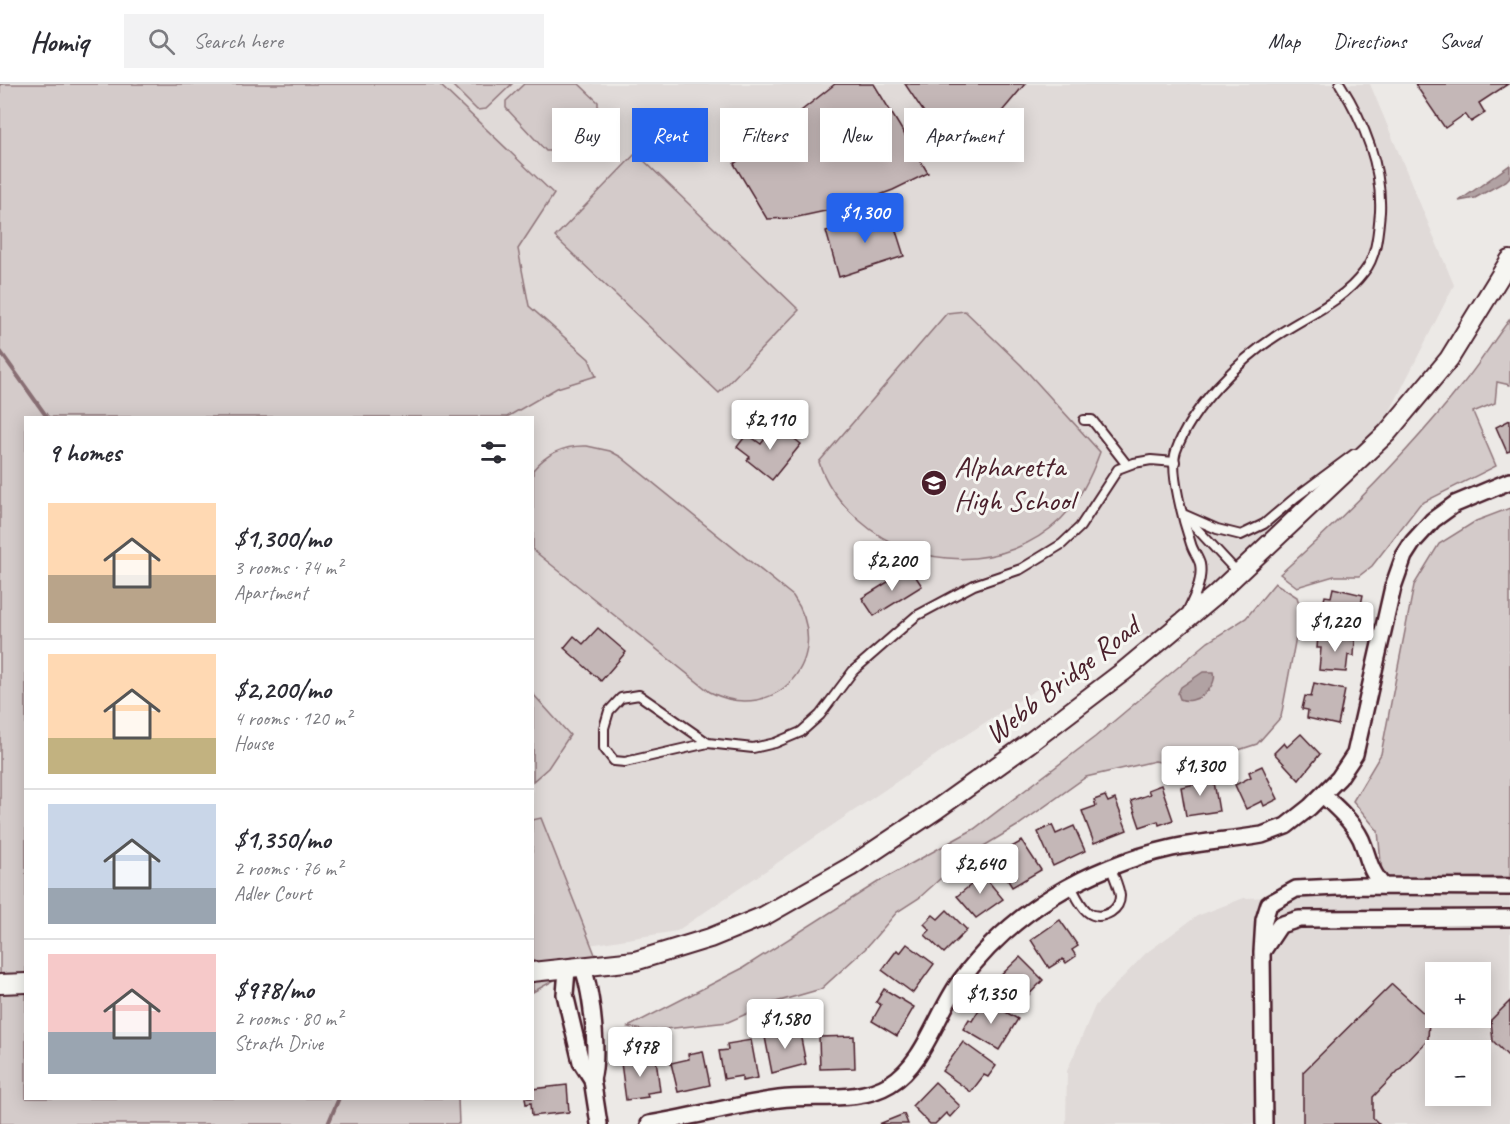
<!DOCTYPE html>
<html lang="en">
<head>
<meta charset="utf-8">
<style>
	body { margin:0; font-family:Caveat,sans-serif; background:#f2f2f3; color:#2b2b33; height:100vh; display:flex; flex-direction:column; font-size:22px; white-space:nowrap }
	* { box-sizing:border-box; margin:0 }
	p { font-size:20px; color:#7c7c81 }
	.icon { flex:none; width:33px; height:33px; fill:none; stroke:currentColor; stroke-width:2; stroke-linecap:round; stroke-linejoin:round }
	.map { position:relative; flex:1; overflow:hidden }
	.drawer { position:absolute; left:24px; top:332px; width:510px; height:684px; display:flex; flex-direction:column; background:#fff; border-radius:0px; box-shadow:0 3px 15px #0003 }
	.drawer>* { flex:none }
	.guide { position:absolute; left:552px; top:24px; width:570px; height:54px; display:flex; gap:12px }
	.controls { position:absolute; left:1425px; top:878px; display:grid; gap:12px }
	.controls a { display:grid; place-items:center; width:66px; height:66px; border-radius:0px; background:#fff; box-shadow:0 3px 15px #0003; font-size:30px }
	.price { position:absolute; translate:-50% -51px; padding:0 14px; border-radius:6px; background:#fff; color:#222; font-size:20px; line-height:39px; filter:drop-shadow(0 2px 3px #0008) }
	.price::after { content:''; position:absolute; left:50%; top:36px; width:18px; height:14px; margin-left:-9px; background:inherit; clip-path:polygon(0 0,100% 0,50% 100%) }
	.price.on { background:#2563eb; color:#fff }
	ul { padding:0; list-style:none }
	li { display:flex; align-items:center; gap:18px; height:150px; padding:0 24px }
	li+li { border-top:2px solid #e1e1e2 }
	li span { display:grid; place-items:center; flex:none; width:168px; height:120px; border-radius:0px; color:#555 }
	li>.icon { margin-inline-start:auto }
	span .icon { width:72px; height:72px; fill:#fffc; stroke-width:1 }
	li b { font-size:26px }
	h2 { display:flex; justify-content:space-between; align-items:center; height:72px; padding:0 24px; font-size:26px }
	.tag { padding:0 21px; border-radius:0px; background:#fff; box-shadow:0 3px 15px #0003; font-size:21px; line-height:54px }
	.tag.on { background:#2563eb; color:#fff }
	header { display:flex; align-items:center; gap:36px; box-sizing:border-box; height:84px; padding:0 30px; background:#fff; border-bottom:2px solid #e1e1e2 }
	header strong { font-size:28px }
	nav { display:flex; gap:33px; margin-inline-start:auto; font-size:21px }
	.search { width:420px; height:54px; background:#f2f2f3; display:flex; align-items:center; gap:15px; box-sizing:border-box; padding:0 21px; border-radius:0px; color:#7c7c81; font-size:22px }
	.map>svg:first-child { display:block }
	.built { fill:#e0dad8; fill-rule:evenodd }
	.green { fill:#d4cbca; stroke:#8f757a; stroke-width:1.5 }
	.water { fill:#b1a2a3; stroke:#886e73; stroke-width:1.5 }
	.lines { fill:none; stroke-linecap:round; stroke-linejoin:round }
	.stream { stroke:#886e73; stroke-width:4 }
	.building { fill:#c4b7b7; stroke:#4a1f2b; stroke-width:1.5 }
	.service-casing { stroke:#4a1f2b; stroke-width:12 }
	.minor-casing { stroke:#4a1f2b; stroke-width:20 }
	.tertiary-casing { stroke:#4a1f2b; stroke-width:22 }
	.service { stroke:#f6f6f2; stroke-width:8 }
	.minor { stroke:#f6f6f2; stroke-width:15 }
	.tertiary { stroke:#f6f6f2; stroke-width:18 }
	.labels { text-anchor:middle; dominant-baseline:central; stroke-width:6; stroke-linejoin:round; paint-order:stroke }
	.poi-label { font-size:30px; fill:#4a1f2b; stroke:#f6f6f2; text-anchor:start }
	.street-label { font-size:30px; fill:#4a1f2b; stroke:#f6f6f2 }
</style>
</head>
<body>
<header>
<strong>Homiq</strong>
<div class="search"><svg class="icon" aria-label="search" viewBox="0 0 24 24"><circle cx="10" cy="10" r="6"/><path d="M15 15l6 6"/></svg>Search here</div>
<nav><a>Map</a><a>Directions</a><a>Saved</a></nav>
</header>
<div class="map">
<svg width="1510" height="1040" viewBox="0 0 1510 1040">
	<rect width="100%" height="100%" fill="#ece9e6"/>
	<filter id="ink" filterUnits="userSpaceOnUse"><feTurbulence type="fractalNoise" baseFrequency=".0167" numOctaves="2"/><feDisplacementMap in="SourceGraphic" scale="12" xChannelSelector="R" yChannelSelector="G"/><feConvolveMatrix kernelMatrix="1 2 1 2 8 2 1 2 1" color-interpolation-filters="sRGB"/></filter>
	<g filter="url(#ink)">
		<g class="built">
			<polygon points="369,0 1370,0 1454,201 1373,361 1182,539 1094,568 955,658 677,847 533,870 532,333 423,333"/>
			<path d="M1510,806V1040H1066L1067,987L1095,922L1146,869L1197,832L1244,814ZM1436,888H1480V933H1436ZM1436,966H1480V1011H1436Z"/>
		</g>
		<g class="green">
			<polygon points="0,0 439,0 554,110 518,165 529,222 589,275 596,292 557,304 507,333 26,333 26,1014 458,1014 459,1040 0,1040"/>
			<polygon points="451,0 512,0 486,25 477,26"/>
			<polygon points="524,0 579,0 598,18 598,27 554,67 546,67 506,24 506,17"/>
			<polygon points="636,69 799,226 719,309 555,153"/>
			<path d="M965,227L1021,281L1100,368C1091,393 1080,416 1061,435C1006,488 916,487 860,437C842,421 826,401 819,378L947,229Z"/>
			<path d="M1510,235V301L1497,298L1495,319L1473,328L1496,382L1420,420L1372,482L1359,492H1334L1297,503L1280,490C1345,432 1407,370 1461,302C1479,281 1493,257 1510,235Z"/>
			<path d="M587,362L610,367L621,373L793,512C836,573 776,642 710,608L533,466V386C547,369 565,361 587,362Z"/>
			<polygon points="1510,424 1510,793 1391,795 1382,789 1378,747 1353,717 1381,670 1414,501 1439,460 1476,437"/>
			<polygon points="1275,499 1297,513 1301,526 1281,633 1257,660 1217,673 1174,681 1155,677 1086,693 1017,742 962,775 919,814 897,828 865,865 821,905 769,920 728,938 647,947 628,943 743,884 878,798 974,745 1095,653 1208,558 1246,534"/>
			<polygon points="533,610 570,651 548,684 533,697"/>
			<polygon points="541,734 596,873 533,908 532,736"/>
		</g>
		<g class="water">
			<polygon points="1510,81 1510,93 1506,97 1475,114 1459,117"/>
			<path d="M1203,588H1214C1218,604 1195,622 1180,615L1178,609L1181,603Z"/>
		</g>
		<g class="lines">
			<g class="stream">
				<polyline points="0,267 47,333"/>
				<polyline points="328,1040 339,1014"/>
			</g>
		</g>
		<g class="building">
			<polygon points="835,0 874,0 928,89 893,106 853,121 793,134 767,135 734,80"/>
			<polygon points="905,0 1025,0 993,38 953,72"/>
			<polygon points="1415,0 1508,0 1479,19 1485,29 1471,38 1465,30 1445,44"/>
			<polygon points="598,54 611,68 603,76 589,62"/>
			<polygon points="890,128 904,172 839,193 826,147"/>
			<polygon points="1510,336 1510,367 1507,368 1496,343"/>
			<polygon points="776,340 801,360 772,396 747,376 750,373 737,363 747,350 761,360"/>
			<polygon points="910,484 922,502 874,532 862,514"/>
			<polygon points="1333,504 1363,511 1356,545 1319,537 1325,512 1331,513"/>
			<polygon points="598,544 626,568 601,597 564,564 574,552 583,560"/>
			<polygon points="1318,552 1355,556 1354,572 1348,571 1346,588 1319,586 1321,564 1317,564"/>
			<polygon points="1314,599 1345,606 1338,641 1307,634 1308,626 1302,625 1305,612 1311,613"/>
			<polygon points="1301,650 1320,670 1299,696 1274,669 1284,659 1287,663"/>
			<polygon points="1262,682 1278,715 1264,722 1262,717 1246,725 1235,701 1251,693 1249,688"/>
			<polygon points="1213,692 1219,727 1186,732 1181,703 1200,699 1199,694"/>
			<polygon points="1161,701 1173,736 1159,741 1158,737 1140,743 1131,717 1150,710 1148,706"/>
			<polygon points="1105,712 1108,718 1115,715 1127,746 1094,759 1082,727 1096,722 1094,716"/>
			<polygon points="1052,741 1056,750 1074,742 1085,767 1053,782 1038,748"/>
			<polygon points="1022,757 1041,786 1012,803 997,779 1014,769 1010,764"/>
			<polygon points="979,786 1003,815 976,834 957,812 972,800 968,796"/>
			<polygon points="947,826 967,846 944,869 925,851 930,846 924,840 933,831 938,835"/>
			<polygon points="1060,836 1078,862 1072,866 1076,872 1066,879 1063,875 1049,884 1031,856"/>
			<polygon points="907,860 934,880 913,909 882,886 897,866 900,869"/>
			<polygon points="1020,873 1043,896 1019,921 995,897"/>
			<polygon points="1392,900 1429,934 1428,956 1373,1013 1373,1034 1379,1040 1303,1040 1303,988"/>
			<polygon points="884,905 914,923 897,952 872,937 881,921 876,918"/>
			<polygon points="985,916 1018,935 999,966 963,945 969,935 972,937"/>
			<polygon points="1510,917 1510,974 1493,957 1491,936"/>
			<polygon points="792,942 794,950 800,949 806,980 772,989 765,953 781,950 780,945"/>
			<polygon points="854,952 855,984 820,985 819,953"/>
			<polygon points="751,956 758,994 742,997 742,992 724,995 719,967 728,966 727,960"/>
			<polygon points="963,958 996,982 988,993 984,991 971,1008 942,987"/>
			<polygon points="703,967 710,1001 678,1008 671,979 689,975 688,970"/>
			<polygon points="648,970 648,977 656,975 660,1007 647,1009 648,1013 626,1016 621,979 635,977 635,972"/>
			<polygon points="935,998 960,1022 950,1033 946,1029 935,1040 930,1040 912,1022"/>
			<polygon points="567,1001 569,1028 532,1032 531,1019 526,1020 525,1014 532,1014 532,1005"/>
			<polygon points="904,1030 908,1040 879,1040"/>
		</g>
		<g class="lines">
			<g class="service-casing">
				<g id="service">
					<polyline points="1084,336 1092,336 1127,381"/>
					<polyline points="1185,431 1217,445 1241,451 1264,440 1296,413 1354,370"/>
					<polyline points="1186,433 1238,489"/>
					<path d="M1187,528C1194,514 1203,496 1200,480C1198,473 1193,467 1191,460C1184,439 1169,387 1176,367C1191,324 1239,276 1276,252C1306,232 1342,218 1364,188C1377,172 1378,148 1380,128C1382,82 1364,38 1340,0"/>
					<polyline points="708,659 625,678 614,677 604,664 604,644 609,627 621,614 639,611 708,659 753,664 775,659 801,648 820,631 853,587 916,532 974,501 1021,485 1062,460 1080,443 1118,385 1134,379 1151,376 1175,378"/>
					<path d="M1071,802C1080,819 1088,841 1111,828C1117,824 1120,819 1120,812C1119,803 1114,793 1111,784"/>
				</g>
			</g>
			<g class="minor-casing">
				<g id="minor">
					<path d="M1323,711C1337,724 1352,737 1361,755C1370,776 1367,782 1383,802"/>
					<polyline points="1264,865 1280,841 1299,835 1510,834"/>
					<path d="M583,884C592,910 599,970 592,995"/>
					<polyline points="567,886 565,910 581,978 592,995 599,1040"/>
					<path d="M649,1040C692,1033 735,1021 779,1015C815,1010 857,1020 890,1000C925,979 937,928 961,896C1012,827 1088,783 1172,764C1201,758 1232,756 1262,751L1286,742L1310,723L1339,694L1355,670L1393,503L1404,472L1413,458L1433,436L1455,420L1510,397"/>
					<polyline points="1264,1040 1262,868 1264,836 1269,820 1296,805 1358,802 1510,803"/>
				</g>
			</g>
			<g class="tertiary-casing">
				<g id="tertiary">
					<polyline points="532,888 635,877 710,854 764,832 850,783 937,725 1028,660 1124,587 1214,512 1387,349 1449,275 1510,176"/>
					<polyline points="0,900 26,899"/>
				</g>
			</g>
			<use href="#service" class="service"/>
			<use href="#minor" class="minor"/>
			<use href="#tertiary" class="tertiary"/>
		</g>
	</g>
	<defs>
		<g id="school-disc" transform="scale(1.35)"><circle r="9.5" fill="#4a1f2b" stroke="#f6f6f2"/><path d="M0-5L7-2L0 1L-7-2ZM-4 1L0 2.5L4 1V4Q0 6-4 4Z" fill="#fff"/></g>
	</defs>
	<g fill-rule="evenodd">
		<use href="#school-disc" x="934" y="399"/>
	</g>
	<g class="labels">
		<g class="poi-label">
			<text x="954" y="382">Alpharetta<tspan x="954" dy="34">High School</tspan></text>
		</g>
		<g class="street-label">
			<text transform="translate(1062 596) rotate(-38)">Webb Bridge Road</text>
		</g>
	</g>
</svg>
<div class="controls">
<a>+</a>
<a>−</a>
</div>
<b class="price on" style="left:865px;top:160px">$1,300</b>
<b class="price" style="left:770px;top:367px">$2,110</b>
<b class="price" style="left:892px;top:508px">$2,200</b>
<b class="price" style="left:1335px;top:569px">$1,220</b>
<b class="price" style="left:1200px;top:713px">$1,300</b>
<b class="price" style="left:980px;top:811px">$2,640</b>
<b class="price" style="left:991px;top:941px">$1,350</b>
<b class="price" style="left:785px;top:966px">$1,580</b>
<b class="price" style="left:640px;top:994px">$978</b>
<div class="guide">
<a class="tag">Buy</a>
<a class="tag on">Rent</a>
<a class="tag">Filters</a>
<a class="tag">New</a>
<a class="tag">Apartment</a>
</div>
<section class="drawer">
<h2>9 homes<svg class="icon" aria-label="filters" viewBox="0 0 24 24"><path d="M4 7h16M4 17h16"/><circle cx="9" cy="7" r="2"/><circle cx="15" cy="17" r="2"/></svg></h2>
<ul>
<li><span style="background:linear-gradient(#ffd9b3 60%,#b9a48a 0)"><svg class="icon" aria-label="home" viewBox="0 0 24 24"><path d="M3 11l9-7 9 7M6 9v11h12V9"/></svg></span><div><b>$1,300/mo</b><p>3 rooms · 74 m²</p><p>Apartment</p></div></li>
<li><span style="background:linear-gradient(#ffd9b3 70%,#c2b280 0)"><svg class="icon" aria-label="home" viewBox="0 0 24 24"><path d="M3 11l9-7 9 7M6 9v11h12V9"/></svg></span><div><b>$2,200/mo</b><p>4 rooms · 120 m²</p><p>House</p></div></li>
<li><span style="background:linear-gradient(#c9d6e8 70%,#9aa5b1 0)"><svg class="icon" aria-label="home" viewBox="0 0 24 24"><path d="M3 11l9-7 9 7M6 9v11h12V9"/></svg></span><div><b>$1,350/mo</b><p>2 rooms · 76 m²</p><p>Adler Court</p></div></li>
<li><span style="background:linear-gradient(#f6c9c9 65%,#9aa5b1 0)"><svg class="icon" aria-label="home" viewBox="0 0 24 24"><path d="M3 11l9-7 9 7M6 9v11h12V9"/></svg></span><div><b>$978/mo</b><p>2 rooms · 80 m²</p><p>Strath Drive</p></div></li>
</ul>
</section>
</div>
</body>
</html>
